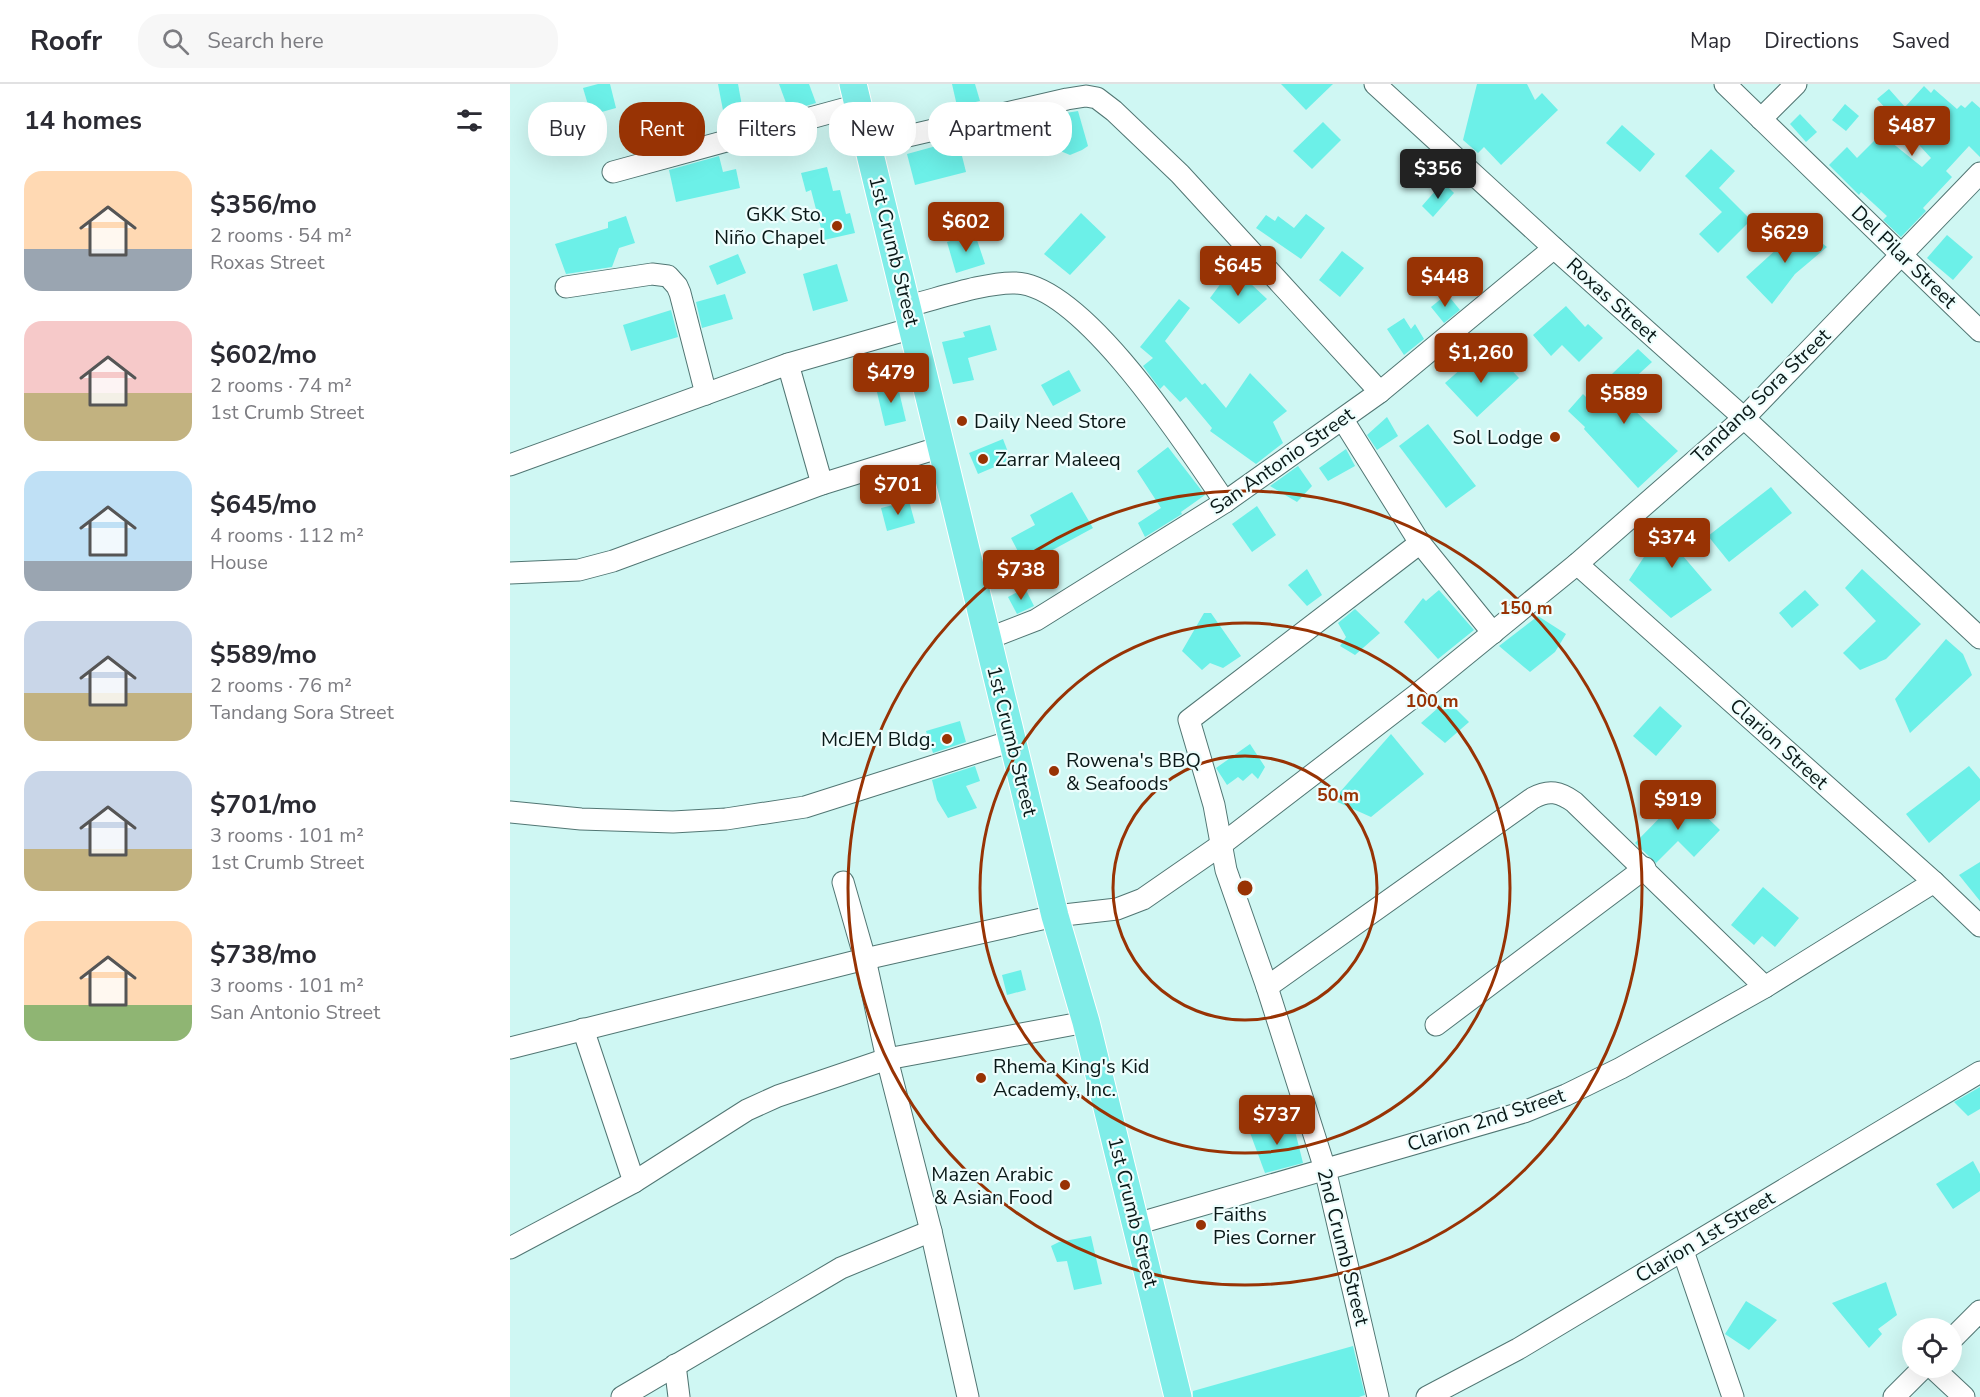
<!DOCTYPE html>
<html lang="en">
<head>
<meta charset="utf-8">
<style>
	body { margin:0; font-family:"Nunito Sans",sans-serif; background:#f7f7f7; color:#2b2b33; height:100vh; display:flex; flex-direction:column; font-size:22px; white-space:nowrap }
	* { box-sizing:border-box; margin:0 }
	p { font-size:20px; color:#7c7c81 }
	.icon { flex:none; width:33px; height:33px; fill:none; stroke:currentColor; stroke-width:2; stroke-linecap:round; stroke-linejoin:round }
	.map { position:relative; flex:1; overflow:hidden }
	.side { display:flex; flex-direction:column; background:#fff; width:510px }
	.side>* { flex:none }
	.banner { position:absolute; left:18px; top:18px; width:570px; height:54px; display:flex; gap:12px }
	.controls { position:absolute; left:1392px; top:1234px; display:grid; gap:12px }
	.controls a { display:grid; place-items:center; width:60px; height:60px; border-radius:50%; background:#fff; box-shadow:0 6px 24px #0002; font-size:30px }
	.price { position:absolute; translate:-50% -51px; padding:0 14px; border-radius:6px; background:#983304; color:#fff; font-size:20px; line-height:39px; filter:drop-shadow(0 2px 3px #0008) }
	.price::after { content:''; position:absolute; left:50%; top:36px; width:18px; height:14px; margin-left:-9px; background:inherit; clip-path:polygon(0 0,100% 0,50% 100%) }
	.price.active { background:#222; color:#fff }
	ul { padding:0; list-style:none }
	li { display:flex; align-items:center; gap:18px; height:150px; padding:0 24px }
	li span { display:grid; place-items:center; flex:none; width:168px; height:120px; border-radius:18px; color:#555 }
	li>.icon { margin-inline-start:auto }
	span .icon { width:72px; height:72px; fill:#fffc; stroke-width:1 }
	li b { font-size:26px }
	h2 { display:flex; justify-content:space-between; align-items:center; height:72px; padding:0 24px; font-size:26px }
	.pill { padding:0 21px; border-radius:24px; background:#fff; box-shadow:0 6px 24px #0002; font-size:21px; line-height:54px }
	.pill.active { background:#983304; color:#fff }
	header { display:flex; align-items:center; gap:36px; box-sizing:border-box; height:84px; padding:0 30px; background:#fff; border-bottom:2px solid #e1e1e2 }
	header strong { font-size:28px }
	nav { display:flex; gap:33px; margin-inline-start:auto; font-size:21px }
	.search { width:420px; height:54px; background:#f7f7f7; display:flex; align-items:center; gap:15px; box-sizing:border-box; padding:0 21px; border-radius:24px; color:#7c7c81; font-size:22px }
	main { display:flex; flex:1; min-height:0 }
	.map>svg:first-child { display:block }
	.building { fill:#6cf0e8 }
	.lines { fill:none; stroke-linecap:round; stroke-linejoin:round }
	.minor-casing { stroke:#517673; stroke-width:23 }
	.major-casing { stroke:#fff; stroke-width:29 }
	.minor { stroke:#fff; stroke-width:21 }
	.major { stroke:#7fede8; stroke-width:27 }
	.ring { fill:none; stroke:#983304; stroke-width:3 }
	.poi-dot { fill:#983304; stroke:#eefefd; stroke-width:2 }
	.labels { text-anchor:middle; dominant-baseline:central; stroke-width:4.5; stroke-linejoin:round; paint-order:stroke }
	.poi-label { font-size:20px; fill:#0a1918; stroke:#eefefd; text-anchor:start }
	.street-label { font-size:20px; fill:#0a1918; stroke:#eefefd }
	.centre { fill:#983304; stroke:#eefefd; stroke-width:3 }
	.ring-label { font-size:18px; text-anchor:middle; font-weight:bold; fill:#983304; stroke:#eefefd; stroke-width:4.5; stroke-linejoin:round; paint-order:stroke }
</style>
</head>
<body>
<header>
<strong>Roofr</strong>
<div class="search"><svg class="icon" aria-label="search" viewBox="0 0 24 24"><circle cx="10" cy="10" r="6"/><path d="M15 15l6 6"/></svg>Search here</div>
<nav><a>Map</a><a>Directions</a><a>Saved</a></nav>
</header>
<main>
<section class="side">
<h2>14 homes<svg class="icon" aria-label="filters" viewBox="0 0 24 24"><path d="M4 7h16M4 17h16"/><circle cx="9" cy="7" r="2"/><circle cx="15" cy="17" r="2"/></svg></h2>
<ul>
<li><span style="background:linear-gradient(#ffd9b3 65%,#9aa5b1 0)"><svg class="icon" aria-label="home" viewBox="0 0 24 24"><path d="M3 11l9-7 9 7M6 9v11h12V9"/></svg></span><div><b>$356/mo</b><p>2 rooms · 54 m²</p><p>Roxas Street</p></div></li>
<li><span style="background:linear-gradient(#f6c9c9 60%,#c2b280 0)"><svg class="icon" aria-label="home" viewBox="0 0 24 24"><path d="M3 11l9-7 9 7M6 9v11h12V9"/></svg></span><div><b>$602/mo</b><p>2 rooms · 74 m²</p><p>1st Crumb Street</p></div></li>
<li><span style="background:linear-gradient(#bfe0f5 75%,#9aa5b1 0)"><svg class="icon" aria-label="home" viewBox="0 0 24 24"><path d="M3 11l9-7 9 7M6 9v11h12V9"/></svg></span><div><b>$645/mo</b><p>4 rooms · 112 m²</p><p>House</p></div></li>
<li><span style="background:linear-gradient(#c9d6e8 60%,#c2b280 0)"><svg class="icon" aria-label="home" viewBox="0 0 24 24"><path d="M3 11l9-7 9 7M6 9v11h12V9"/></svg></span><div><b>$589/mo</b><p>2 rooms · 76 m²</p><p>Tandang Sora Street</p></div></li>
<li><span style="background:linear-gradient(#c9d6e8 65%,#c2b280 0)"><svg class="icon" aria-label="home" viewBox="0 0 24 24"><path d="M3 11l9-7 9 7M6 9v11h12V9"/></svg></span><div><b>$701/mo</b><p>3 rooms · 101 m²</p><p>1st Crumb Street</p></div></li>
<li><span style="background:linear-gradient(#ffd9b3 70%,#8fb573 0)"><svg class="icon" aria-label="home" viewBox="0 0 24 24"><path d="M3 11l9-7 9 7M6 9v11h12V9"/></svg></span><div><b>$738/mo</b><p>3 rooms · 101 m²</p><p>San Antonio Street</p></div></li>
</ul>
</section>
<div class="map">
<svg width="1470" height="1313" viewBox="0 0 1470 1313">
	<rect width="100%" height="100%" fill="#cff7f3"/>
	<g class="building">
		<polygon points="88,0 100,0 106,24 81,31 73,4"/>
		<polygon points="208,0 228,0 234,33 215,37"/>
		<polygon points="269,0 299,0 306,19 279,27"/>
		<polygon points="442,0 465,0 470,17 447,22"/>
		<polygon points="771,0 823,0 796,26"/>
		<polygon points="967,0 1017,0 1025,16 1032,9 1048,26 991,81 974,63 968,69 953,56"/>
		<polygon points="1414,2 1421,9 1424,5 1447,25 1451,21 1455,24 1462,17 1470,24 1470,73 1459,62 1436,87 1442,93 1413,124 1416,127 1391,153 1373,136 1377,132 1351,108 1349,111 1319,81 1337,63 1347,74 1371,50 1412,83 1421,74 1367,15 1379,5 1395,23"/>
		<polygon points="1335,20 1349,32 1336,47 1322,36"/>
		<polygon points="568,27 578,62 572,66 560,71 548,66 544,40 550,30"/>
		<polygon points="1290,30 1307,48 1296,58 1280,40"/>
		<polygon points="813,38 831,56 802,85 783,67"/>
		<polygon points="1112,41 1145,70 1130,88 1096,59"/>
		<polygon points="448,56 456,88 405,101 397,70"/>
		<polygon points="1201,65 1225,87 1209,104 1241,136 1208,169 1189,150 1212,128 1175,92"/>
		<polygon points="209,72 213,88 226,85 230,104 166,118 159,86"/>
		<polygon points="317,83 323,107 330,106 336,130 340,129 345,149 314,156 301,106 296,108 291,89"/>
		<polygon points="933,98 944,109 923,133 912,122"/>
		<polygon points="571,129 596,153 560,191 534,170"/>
		<polygon points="796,130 815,144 791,175 746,144 756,131 765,137 768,132 784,144"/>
		<polygon points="116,132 125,159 109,164 102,183 56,190 45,160 98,144 98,138"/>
		<polygon points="1291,143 1317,163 1285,190 1262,220 1236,193"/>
		<polygon points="465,150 475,180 446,189 437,158"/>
		<polygon points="1437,151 1463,173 1443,196 1417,174"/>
		<polygon points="832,167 854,184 830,213 809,196"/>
		<polygon points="228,170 236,189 207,201 199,182"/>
		<polygon points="327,180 338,217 303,227 293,190"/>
		<polygon points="723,183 757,215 729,240 700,214"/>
		<polygon points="215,210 223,235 192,244 186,218"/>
		<polygon points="937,210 950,226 934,239 921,223"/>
		<polygon points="669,215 680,224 655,257 692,301 695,299 716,324 740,289 777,327 763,338 773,359 746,380 700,347 702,344 676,313 670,318 654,301 650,305 633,282 643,274 630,263"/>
		<polygon points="1056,222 1075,243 1078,240 1093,254 1069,278 1052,261 1041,272 1023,251"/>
		<polygon points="161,226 168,253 121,267 113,241"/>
		<polygon points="894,234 901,245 905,240 914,255 894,271 877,245"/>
		<polygon points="480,241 487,266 458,274 464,296 443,300 432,258 455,253 453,248"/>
		<polygon points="1128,265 1142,278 1107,310 1168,367 1128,404 1074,345 1075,343 1058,327 1073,310 1077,314"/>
		<polygon points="969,269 984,286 993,277 1009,294 967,333 935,299"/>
		<polygon points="559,286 571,307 543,322 531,301"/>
		<polygon points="387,299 396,337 375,342 366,304"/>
		<polygon points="877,333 888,352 867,366 857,351"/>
		<polygon points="918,340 966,402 936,424 889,362"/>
		<polygon points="493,355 501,376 468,390 459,369"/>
		<polygon points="658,363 695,411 671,428 672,430 635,453 628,439 651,424 627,387"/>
		<polygon points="836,365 845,382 818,397 809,384"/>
		<polygon points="788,382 802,402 787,418 760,402"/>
		<polygon points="1261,403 1282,429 1219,478 1198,452"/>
		<polygon points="562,408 583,444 515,481 501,454 525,441 520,431"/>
		<polygon points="399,417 405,439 377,447 371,424"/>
		<polygon points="747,422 766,451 742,468 722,440"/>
		<polygon points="1158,436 1184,440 1198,456 1173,472 1202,506 1161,534 1119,496"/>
		<polygon points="797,485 812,511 797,522 778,501"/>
		<polygon points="1352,485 1411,540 1376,575 1350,586 1333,569 1366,537 1335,504"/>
		<polygon points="515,504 524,522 507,530 498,513"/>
		<polygon points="929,506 964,546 928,575 894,538 913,514 916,517"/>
		<polygon points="1295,506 1309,521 1282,544 1269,529"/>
		<polygon points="845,525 870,549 845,571 830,562 836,553 828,539"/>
		<polygon points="694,529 701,529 731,572 713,584 700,579 692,586 672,567"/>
		<polygon points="1028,532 1056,550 1045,568 1020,588 989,562"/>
		<polygon points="1436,555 1453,570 1462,591 1400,649 1385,615"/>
		<polygon points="937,616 959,638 935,659 911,639"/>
		<polygon points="1150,622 1172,642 1146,672 1123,652"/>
		<polygon points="450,637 456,658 423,669 416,647"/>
		<polygon points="881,650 914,690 861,733 823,716"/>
		<polygon points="740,660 755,683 748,695 742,689 733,697 728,693 717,701 706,684"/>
		<polygon points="465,682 470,697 456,702 467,724 438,734 427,716 422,696"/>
		<polygon points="1459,682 1470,695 1470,716 1419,759 1396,730"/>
		<polygon points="1173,710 1210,746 1184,773 1168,757 1146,779 1125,759"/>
		<polygon points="1470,778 1470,817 1449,791"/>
		<polygon points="1253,803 1289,834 1265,863 1252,852 1244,861 1221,841"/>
		<polygon points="511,886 516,906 497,911 492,891"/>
		<polygon points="1470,1003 1470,1025 1458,1032 1444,1018"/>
		<polygon points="782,1035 793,1079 755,1089 739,1046"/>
		<polygon points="1463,1077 1470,1090 1470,1107 1443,1125 1426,1100"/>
		<polygon points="581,1152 592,1200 564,1206 557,1177 547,1178 541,1162 549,1158"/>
		<polygon points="1376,1198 1387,1231 1368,1245 1372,1250 1359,1264 1322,1219"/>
		<polygon points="1236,1217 1267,1236 1239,1266 1215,1250"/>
		<polygon points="843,1262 855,1311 849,1313 683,1313 683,1307"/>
	</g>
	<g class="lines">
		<g class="minor-casing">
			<g id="minor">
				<polyline points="865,0 1044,164 1234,334 1470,554"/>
				<polyline points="1215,0 1470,247"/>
				<polyline points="1251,35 1286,0"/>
				<polyline points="359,61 557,15 576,12 587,14 604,27 670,90 870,308"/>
				<polyline points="103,88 348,21"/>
				<polyline points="56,203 142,190 158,192 167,202 170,209 196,310"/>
				<path d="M398,222C427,215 476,198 505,199C573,200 678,364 715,418"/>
				<polyline points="278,280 312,400"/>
				<polyline points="833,336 910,459 983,549"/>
				<polyline points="0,381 278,280 403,244"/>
				<polyline points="1067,480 1424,798 1470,842"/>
				<polyline points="0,489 69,486 103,477 312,400 431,363"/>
				<polyline points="477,555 526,536 715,418 870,308 1044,164"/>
				<polyline points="0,728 71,735 163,738 216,735 295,723 502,657"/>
				<polyline points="333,798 355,875 377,975 421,1147 458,1313"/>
				<path d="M757,903L1023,714C1039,705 1050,708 1064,718L1255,903"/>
				<polyline points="926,941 1135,784"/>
				<polyline points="73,945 124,1098"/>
				<polyline points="0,964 355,875 545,832 607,825 633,815 711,761 910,608 1067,480 1234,334 1470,89"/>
				<polyline points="626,1140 1014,1028 1056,1011 1111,984 1255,903 1424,798"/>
				<polyline points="0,1164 124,1098 237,1026 268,1012 377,975 576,938"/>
				<polyline points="1173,1167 1223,1313"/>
				<polyline points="1442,1255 1470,1227"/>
				<polyline points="165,1281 169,1313"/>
				<polyline points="1423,1284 1454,1313"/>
				<polyline points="112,1313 331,1184 421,1147"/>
				<polyline points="868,1313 815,1085 757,903 716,786 704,721 679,636 910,459"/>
				<polyline points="917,1313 1008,1265 1470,988"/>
				<polyline points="1384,1313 1413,1284"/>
			</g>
		</g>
		<g class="major-casing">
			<polyline id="major" points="343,0 545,832 576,938 668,1313"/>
		</g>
		<use href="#minor" class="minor"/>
		<use href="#major" class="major"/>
	</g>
	<g class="ring">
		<circle cx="735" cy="804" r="132"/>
		<circle cx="735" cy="804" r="265"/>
		<circle cx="735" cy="804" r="397"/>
	</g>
	<g class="poi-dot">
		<circle cx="327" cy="142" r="6"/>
		<circle cx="452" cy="337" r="6"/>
		<circle cx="1045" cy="353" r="6"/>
		<circle cx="473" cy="375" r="6"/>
		<circle cx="437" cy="655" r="6"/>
		<circle cx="544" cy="687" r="6"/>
		<circle cx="471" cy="994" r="6"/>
		<circle cx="555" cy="1101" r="6"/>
		<circle cx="691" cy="1141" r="6"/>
	</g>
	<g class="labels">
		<g class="poi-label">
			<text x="315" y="130" text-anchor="end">GKK Sto.<tspan x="315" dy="23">Niño Chapel</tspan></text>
			<text x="464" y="337">Daily Need Store</text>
			<text x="1033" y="353" text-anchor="end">Sol Lodge</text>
			<text x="485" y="375">Zarrar Maleeq</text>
			<text x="425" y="655" text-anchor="end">McJEM Bldg.</text>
			<text x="556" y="676">Rowena's BBQ<tspan x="556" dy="23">&amp; Seafoods</tspan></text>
			<text x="483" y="982">Rhema King's Kid<tspan x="483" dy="23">Academy, Inc.</tspan></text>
			<text x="543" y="1090" text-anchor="end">Mazen Arabic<tspan x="543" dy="23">&amp; Asian Food</tspan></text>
			<text x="703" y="1130">Faiths<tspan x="703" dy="23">Pies Corner</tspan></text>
		</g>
		<g class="street-label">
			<text transform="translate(384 167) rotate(76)">1st Crumb Street</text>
			<text transform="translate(1394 173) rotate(44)">Del Pilar Street</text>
			<text transform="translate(1102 216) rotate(42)">Roxas Street</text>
			<text transform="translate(1251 312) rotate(-44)">Tandang Sora Street</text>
			<text transform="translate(772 377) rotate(-35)">San Antonio Street</text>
			<text transform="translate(502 657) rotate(76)">1st Crumb Street</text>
			<text transform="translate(1269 660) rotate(42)">Clarion Street</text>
			<text transform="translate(976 1036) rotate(-18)">Clarion 2nd Street</text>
			<text transform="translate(623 1128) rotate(76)">1st Crumb Street</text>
			<text transform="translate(1195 1153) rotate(-31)">Clarion 1st Street</text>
			<text transform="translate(833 1163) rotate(76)">2nd Crumb Street</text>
		</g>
	</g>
	<circle cx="735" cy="804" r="9" class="centre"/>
	<g class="ring-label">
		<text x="1016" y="530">150 m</text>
		<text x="922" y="623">100 m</text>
		<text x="828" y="717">50 m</text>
	</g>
</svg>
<div class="controls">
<a><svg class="icon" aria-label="locate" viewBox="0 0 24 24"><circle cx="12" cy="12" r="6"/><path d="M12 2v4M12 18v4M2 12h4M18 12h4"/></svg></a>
</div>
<b class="price" style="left:1402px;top:73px">$487</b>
<b class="price active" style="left:928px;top:116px">$356</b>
<b class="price" style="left:456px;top:169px">$602</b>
<b class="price" style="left:1275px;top:180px">$629</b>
<b class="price" style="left:728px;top:213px">$645</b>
<b class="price" style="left:935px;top:224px">$448</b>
<b class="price" style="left:971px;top:300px">$1,260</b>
<b class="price" style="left:381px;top:320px">$479</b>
<b class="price" style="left:1114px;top:341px">$589</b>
<b class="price" style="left:388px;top:432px">$701</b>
<b class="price" style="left:1162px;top:485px">$374</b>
<b class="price" style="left:511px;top:517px">$738</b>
<b class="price" style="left:1168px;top:747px">$919</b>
<b class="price" style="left:767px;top:1062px">$737</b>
<div class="banner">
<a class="pill">Buy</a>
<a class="pill active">Rent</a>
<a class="pill">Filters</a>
<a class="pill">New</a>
<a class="pill">Apartment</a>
</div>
</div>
</main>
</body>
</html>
